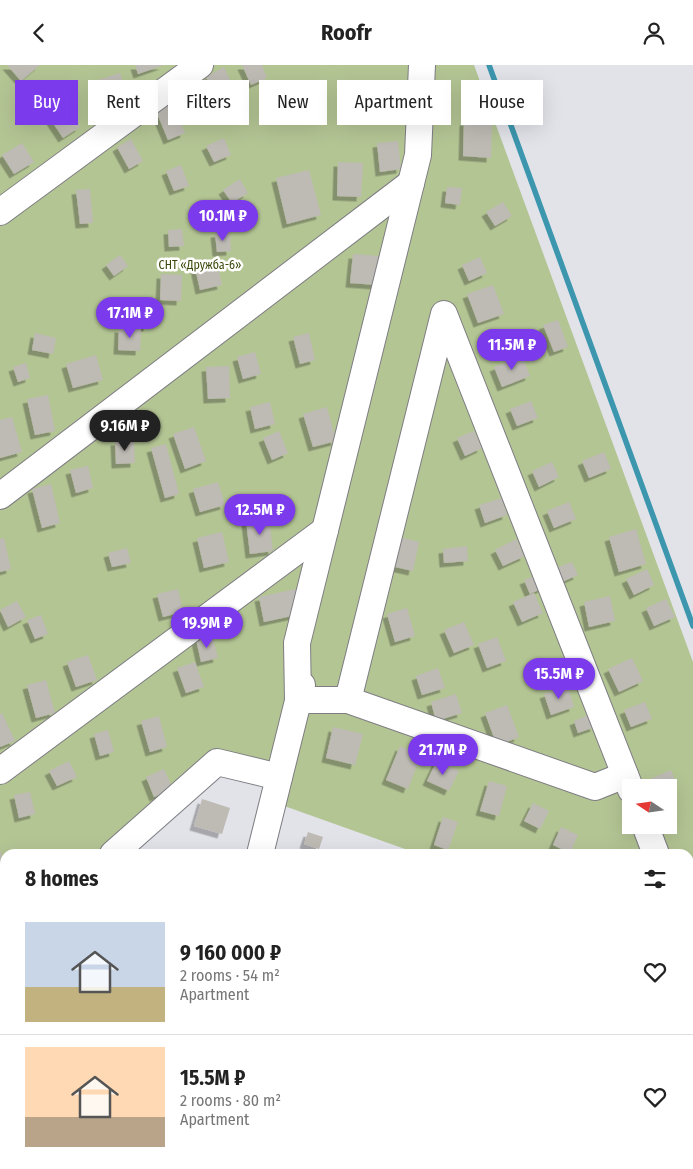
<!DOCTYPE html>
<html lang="en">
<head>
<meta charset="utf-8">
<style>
	body { margin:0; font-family:"Fira Sans Condensed",sans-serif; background:#f6f6f6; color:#222; height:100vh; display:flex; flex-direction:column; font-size:19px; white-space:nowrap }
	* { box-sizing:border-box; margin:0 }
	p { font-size:16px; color:#767676 }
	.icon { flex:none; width:28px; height:28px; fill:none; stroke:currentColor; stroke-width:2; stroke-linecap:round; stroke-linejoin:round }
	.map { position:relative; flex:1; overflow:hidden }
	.side { position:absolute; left:0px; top:784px; width:694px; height:321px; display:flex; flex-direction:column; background:#fff; border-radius:15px 15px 0 0; box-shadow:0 5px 20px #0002 }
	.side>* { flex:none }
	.guide { position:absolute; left:15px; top:15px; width:664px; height:45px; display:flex; gap:10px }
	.needle { width:32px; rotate:283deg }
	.buttons { position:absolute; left:622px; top:714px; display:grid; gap:10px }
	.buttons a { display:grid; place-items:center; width:55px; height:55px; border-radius:0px; background:#fff; box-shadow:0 5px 20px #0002; font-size:25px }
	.price { position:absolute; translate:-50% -42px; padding:0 11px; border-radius:18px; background:#7c3aed; color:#fff; font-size:16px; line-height:32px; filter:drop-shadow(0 1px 2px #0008) }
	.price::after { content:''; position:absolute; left:50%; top:30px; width:15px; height:11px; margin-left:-8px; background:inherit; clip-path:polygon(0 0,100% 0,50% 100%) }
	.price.active { background:#222; color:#fff }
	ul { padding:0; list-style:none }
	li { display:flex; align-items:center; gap:15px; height:125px; padding:0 25px }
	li+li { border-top:1px solid #e0e0e0 }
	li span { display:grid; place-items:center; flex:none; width:140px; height:100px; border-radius:0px; color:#555 }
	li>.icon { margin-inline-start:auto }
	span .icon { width:60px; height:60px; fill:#fffc; stroke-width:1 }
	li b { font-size:21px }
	h2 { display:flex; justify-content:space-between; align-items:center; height:60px; padding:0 25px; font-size:21px }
	.pill { padding:0 18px; border-radius:0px; background:#fff; box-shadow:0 5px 20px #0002; font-size:18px; line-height:45px }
	.pill.active { background:#7c3aed; color:#fff }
	header { display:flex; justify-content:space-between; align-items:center; height:65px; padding:0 25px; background:#fff; font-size:22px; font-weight:700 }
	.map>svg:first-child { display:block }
	.green { fill:#b4c594; fill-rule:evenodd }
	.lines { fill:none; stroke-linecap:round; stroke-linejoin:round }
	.stream { stroke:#3c96ae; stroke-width:5.5 }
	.building { fill:#bebab4; filter:url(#shadow) }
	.minor-casing { stroke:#7d7d83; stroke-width:28 }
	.minor { stroke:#fff; stroke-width:26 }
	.labels { text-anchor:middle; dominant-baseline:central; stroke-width:5; stroke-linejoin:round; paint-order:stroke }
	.park-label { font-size:12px; fill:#394808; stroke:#fff }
</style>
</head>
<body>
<header><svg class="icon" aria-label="back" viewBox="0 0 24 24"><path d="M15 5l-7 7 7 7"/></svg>Roofr<svg class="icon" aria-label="person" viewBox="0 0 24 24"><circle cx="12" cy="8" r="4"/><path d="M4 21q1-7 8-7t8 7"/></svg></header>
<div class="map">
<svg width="693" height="1104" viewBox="0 0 693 1104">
	<defs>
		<filter id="shadow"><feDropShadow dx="-4.5" dy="4.5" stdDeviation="0" flood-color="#0004"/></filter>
	</defs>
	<rect width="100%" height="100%" fill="#e2e3e9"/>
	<path class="green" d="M0,0H474L693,597V1037L689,1038V789H419L273,737L278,712L217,697L113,789H5V884L0,888ZM631,722H669V760H631Z"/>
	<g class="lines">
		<polyline class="stream" points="489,0 693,561"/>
	</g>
	<g class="building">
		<polygon points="7,0 40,0 21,16"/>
		<polygon points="135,0 164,0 138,9"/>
		<polygon points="242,0 262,0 267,13 251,20"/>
		<polygon points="224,2 235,25 217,35 206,12"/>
		<polygon points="120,8 128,33 105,40 98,15"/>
		<polygon points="65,38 80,62 63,73 47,49"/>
		<polygon points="173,39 185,68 168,75 156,46"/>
		<polygon points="464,56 492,57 491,93 463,91"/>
		<polygon points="224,73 231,90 214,97 206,81"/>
		<polygon points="131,74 143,96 129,104 117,82"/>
		<polygon points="398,76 401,104 380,107 377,78"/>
		<polygon points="22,78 34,97 14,109 2,90"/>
		<polygon points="338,97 363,98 361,132 337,131"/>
		<polygon points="181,100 189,121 174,126 166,106"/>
		<polygon points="309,105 321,150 287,159 276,113"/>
		<polygon points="240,114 248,128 232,138 223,125"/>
		<polygon points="447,122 462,123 460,140 445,138"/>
		<polygon points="90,124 93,158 80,159 76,125"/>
		<polygon points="503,137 512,151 495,161 486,147"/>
		<polygon points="182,164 184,181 169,182 168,165"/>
		<polygon points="230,167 231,186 217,187 215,168"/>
		<polygon points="353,189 379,191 377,220 350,218"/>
		<polygon points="120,190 128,201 114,211 106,200"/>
		<polygon points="480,192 487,208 469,216 462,200"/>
		<polygon points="217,197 222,220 200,225 195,202"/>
		<polygon points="161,209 182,210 181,236 160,235"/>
		<polygon points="493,220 504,249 478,258 467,229"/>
		<polygon points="135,235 149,236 148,262 134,261"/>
		<polygon points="558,255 568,282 554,287 543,260"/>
		<polygon points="119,263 141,264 140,286 118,285"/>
		<polygon points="35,268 56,273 53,289 32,285"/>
		<polygon points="309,268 315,295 300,299 293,272"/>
		<polygon points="255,287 261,309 243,314 237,292"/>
		<polygon points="96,290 103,315 73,323 66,299"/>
		<polygon points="522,291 530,311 502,322 494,302"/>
		<polygon points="26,298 30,313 18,317 13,302"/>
		<polygon points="229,301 230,333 208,334 206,302"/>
		<polygon points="48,330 55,366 35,370 27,334"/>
		<polygon points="531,336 538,353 517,361 510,344"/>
		<polygon points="270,337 275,359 255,364 250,342"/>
		<polygon points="327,342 336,376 313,382 303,349"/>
		<polygon points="12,352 22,387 0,393 0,355"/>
		<polygon points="194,362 206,396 185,404 173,369"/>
		<polygon points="279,366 288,388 272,395 263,373"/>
		<polygon points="474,366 482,383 465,391 457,373"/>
		<polygon points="134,375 135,398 116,399 115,376"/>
		<polygon points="166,379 179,429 165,433 151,383"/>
		<polygon points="604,387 611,404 589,413 582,396"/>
		<polygon points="552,397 559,412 539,422 532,406"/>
		<polygon points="88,401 93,423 76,428 70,405"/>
		<polygon points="218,417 225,440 200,447 193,424"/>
		<polygon points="51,419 60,458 42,463 32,424"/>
		<polygon points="502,433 507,450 485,458 479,440"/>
		<polygon points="569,437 576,454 554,463 547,446"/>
		<polygon points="269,453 273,486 250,489 246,456"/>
		<polygon points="636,464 646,499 619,507 609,472"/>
		<polygon points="222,467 229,497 204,503 197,473"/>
		<polygon points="392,470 419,477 413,506 386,500"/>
		<polygon points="4,473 11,504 0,507 0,474"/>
		<polygon points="516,474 525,491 503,501 495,485"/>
		<polygon points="467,481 468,496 444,498 443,484"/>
		<polygon points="127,483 131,498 112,502 108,488"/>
		<polygon points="572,497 578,510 562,517 556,503"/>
		<polygon points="647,504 654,520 634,530 626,514"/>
		<polygon points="540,509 545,522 530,529 524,515"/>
		<polygon points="178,524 183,547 163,552 157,529"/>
		<polygon points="296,524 301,549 264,557 259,532"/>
		<polygon points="534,528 543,548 522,557 513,537"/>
		<polygon points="610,531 615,556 589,562 584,537"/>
		<polygon points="666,534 675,552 654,561 646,543"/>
		<polygon points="17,536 26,552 8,562 0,545"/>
		<polygon points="407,543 415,571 395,577 387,549"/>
		<polygon points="41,550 48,569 35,574 27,555"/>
		<polygon points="464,557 474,580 454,588 444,565"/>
		<polygon points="212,570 218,593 201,597 196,574"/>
		<polygon points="497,572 506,596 487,603 478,579"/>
		<polygon points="88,590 97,615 76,622 67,597"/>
		<polygon points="632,593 643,616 619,627 608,604"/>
		<polygon points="195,597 204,622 186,628 177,603"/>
		<polygon points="438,603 445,623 422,630 416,611"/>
		<polygon points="46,615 55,648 36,653 27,620"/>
		<polygon points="568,621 574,642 551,650 544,629"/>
		<polygon points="456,629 462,648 436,656 431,637"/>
		<polygon points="645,637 652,654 631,662 624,645"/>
		<polygon points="507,640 519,672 497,681 485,648"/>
		<polygon points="2,648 15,676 0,682 0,649"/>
		<polygon points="590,649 595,662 578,668 574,656"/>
		<polygon points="159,651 167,682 150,687 141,656"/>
		<polygon points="333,662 363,669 355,700 326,693"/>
		<polygon points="108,665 114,687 100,691 94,669"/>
		<polygon points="400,681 421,690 408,724 386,715"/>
		<polygon points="437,695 459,706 449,726 427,716"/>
		<polygon points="69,696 77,712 57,721 49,706"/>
		<polygon points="164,704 173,724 154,732 146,712"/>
		<polygon points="671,705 677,721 669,724 669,722 654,722 650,714"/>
		<polygon points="489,716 507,721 499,751 480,746"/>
		<polygon points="30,727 35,749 19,753 14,730"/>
		<polygon points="202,734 230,743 222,769 194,761"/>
		<polygon points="533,738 549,746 540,764 524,756"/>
		<polygon points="443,752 458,757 448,785 434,780"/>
		<polygon points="561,762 578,770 570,788 553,780"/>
		<polygon points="308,767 323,772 319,784 304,779"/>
		<polygon points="0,786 5,798 5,803 0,805"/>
		<polygon points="693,796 693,830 689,823 689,798"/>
		<polygon points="0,921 5,924 5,935 0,932"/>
		<polygon points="689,933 693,944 693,957 689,958"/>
		<polygon points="0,941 5,944 5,957 0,966"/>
		<polygon points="693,983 693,1012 691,1013 689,1009 689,986"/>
		<polygon points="67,1100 107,1100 106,1104 66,1104"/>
		<polygon points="133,1100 155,1100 153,1104 135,1104 132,1103"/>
		<polygon points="257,1100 299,1100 298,1104 256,1104"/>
		<polygon points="301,1100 320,1100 318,1104 300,1104"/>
		<polygon points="425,1100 449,1100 447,1104 434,1104"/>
	</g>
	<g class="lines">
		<g class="minor-casing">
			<g id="minor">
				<polyline points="422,0 418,90 297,578 298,635 348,635 595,722 625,710"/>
				<polyline points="0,147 200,0"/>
				<polyline points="0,431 411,118"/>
				<polyline points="348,635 444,249 631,725"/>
				<polyline points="0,706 325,465"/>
				<polyline points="645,760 656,789"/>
				<polyline points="113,789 217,697 279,712"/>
				<polyline points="260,789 302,620"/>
				<polyline points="689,871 693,882"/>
				<polyline points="0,888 5,884"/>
				<polyline points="166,1104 167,1100"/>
			</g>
		</g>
		<use href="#minor" class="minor"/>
	</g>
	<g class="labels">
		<g class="park-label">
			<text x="200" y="200">СНТ «Дружба-6»</text>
		</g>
	</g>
</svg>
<div class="buttons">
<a><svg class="needle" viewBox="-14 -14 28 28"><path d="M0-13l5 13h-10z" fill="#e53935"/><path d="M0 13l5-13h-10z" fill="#767676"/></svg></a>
</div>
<b class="price" style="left:223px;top:177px">10.1M ₽</b>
<b class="price" style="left:130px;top:274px">17.1M ₽</b>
<b class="price" style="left:512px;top:306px">11.5M ₽</b>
<b class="price active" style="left:125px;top:387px">9.16M ₽</b>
<b class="price" style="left:260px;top:471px">12.5M ₽</b>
<b class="price" style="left:207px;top:584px">19.9M ₽</b>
<b class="price" style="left:559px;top:635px">15.5M ₽</b>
<b class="price" style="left:443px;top:711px">21.7M ₽</b>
<div class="guide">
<a class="pill active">Buy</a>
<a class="pill">Rent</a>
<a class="pill">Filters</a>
<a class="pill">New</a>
<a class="pill">Apartment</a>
<a class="pill">House</a>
</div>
<section class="side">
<h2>8 homes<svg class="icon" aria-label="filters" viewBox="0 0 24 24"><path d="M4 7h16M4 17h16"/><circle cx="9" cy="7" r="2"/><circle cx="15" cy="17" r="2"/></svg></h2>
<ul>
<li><span style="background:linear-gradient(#c9d6e8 65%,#c2b280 0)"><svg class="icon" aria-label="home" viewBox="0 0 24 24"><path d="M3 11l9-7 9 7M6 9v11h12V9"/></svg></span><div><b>9 160 000 ₽</b><p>2 rooms · 54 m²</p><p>Apartment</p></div><svg class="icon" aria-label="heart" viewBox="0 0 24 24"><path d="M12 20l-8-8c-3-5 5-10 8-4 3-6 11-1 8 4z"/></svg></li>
<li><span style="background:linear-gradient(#ffd9b3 70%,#b9a48a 0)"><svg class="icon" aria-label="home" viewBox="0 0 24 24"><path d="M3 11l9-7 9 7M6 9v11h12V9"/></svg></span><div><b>15.5M ₽</b><p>2 rooms · 80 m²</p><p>Apartment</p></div><svg class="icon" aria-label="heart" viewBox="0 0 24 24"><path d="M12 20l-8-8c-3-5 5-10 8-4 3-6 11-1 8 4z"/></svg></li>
</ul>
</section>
</div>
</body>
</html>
